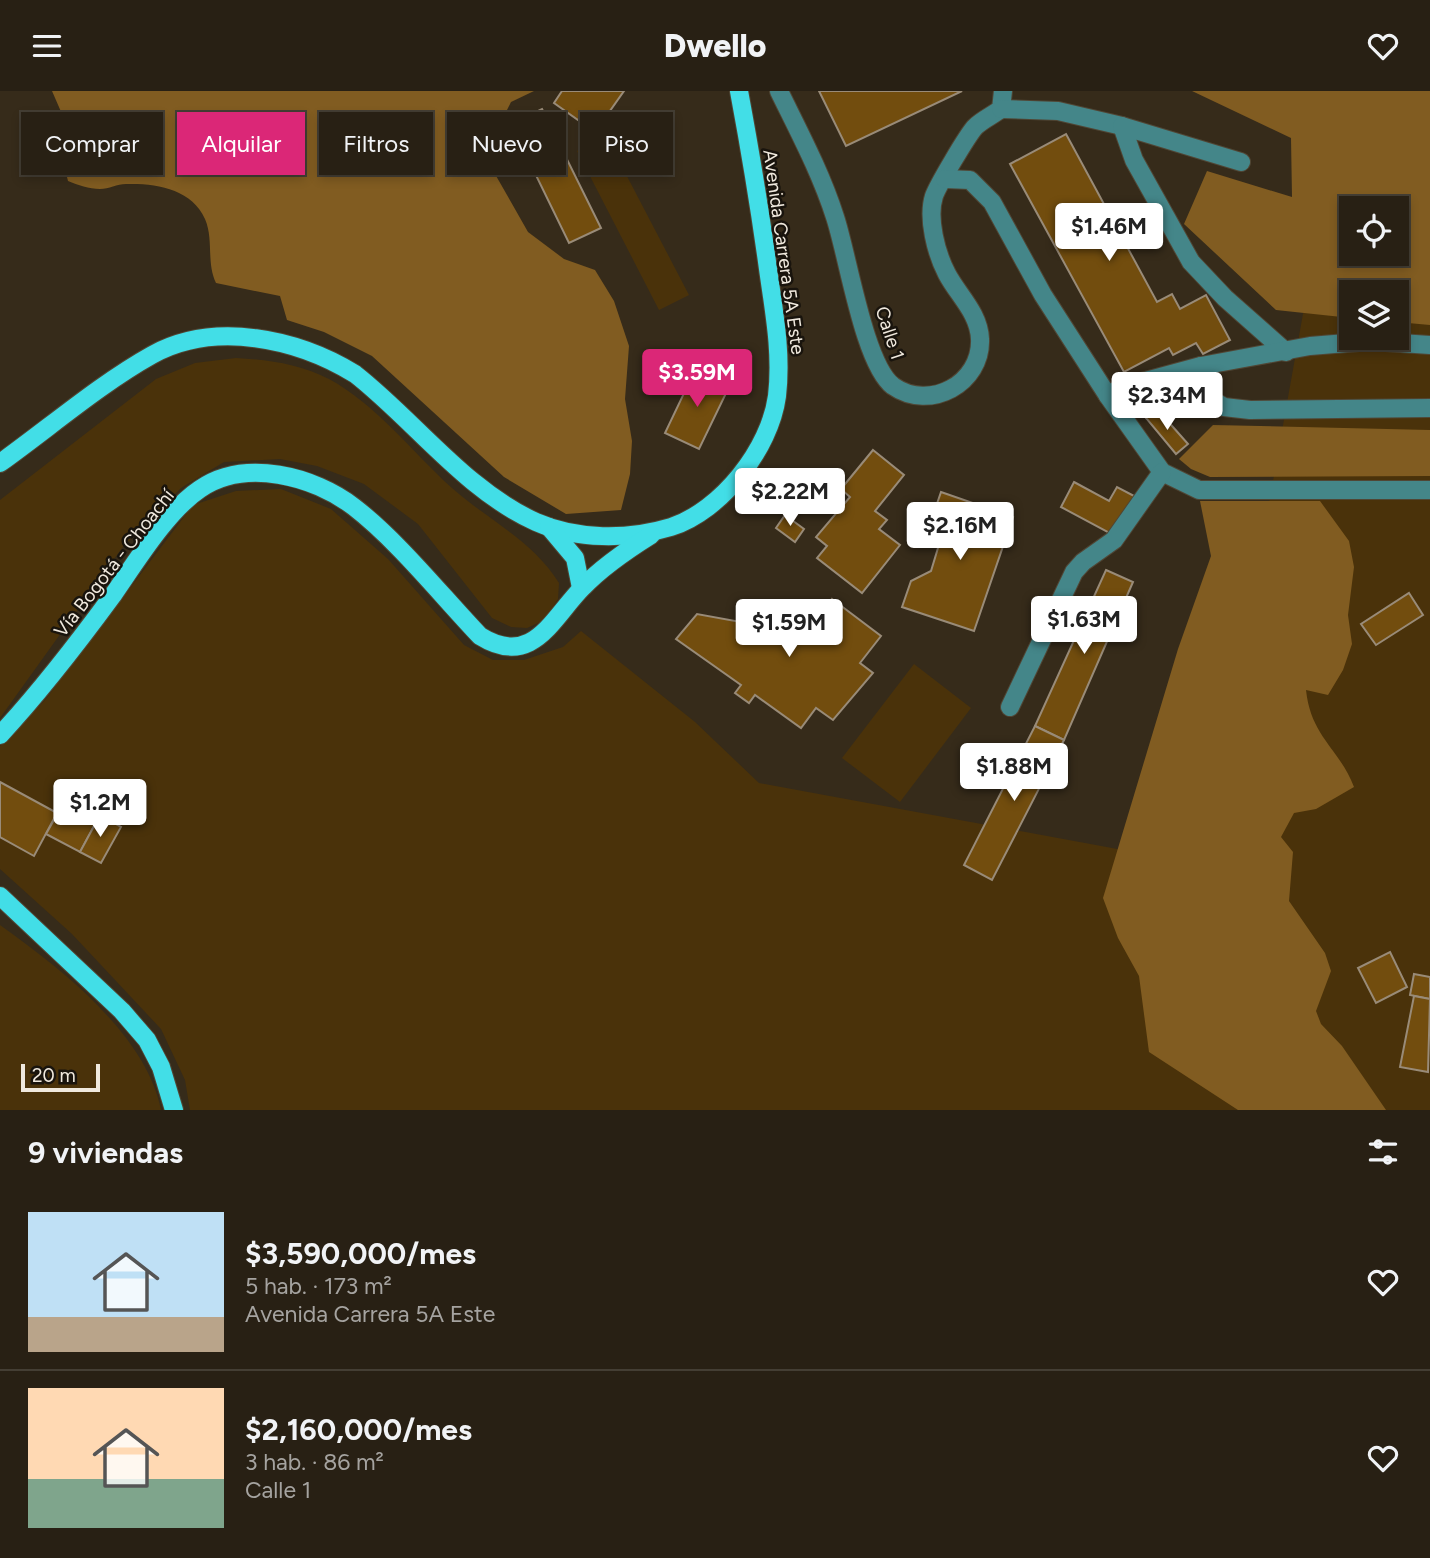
<!DOCTYPE html>
<html lang="es">
<head>
<meta charset="utf-8">
<style>
	body { margin:0; font-family:Figtree,sans-serif; background:#30281d; color:#f1f3f6; height:100vh; display:flex; flex-direction:column; font-size:26px; white-space:nowrap }
	* { box-sizing:border-box; margin:0 }
	p { font-size:23px; color:#a5a3a0 }
	.icon { flex:none; width:38px; height:38px; fill:none; stroke:currentColor; stroke-width:2; stroke-linecap:round; stroke-linejoin:round }
	.map { position:relative; height:1019px; overflow:hidden }
	.sheet { display:flex; flex-direction:column; background:#282014; flex:1 }
	.sheet>* { flex:none }
	.banner { position:absolute; left:21px; top:21px; width:700px; height:63px; display:flex; gap:14px }
	.buttons { position:absolute; left:1339px; top:105px; display:grid; gap:14px }
	.buttons a { display:grid; place-items:center; width:70px; height:70px; border-radius:0px; background:#282014; box-shadow:0 4px 10px #0003,0 0 0 2px #443e34; font-size:35px }
	.scale { position:absolute; left:21px; bottom:18px; width:79px; box-sizing:border-box; padding-left:7px; border:4px solid #f0e9de; border-top:0; font-size:19px; line-height:24px; white-space:nowrap; color:#f0e9de; -webkit-text-stroke:5px #19140d; paint-order:stroke }
	.price { position:absolute; translate:-50% -60px; padding:0 16px; border-radius:7px; background:#fff; color:#222; font-size:23px; line-height:46px; filter:drop-shadow(0 2px 4px #0008) }
	.price::after { content:''; position:absolute; left:50%; top:42px; width:21px; height:16px; margin-left:-10px; background:inherit; clip-path:polygon(0 0,100% 0,50% 100%) }
	.price.active { background:#db2777; color:#fff }
	ul { padding:0; list-style:none }
	li { display:flex; align-items:center; gap:21px; height:175px; padding:0 28px }
	li+li { border-top:2px solid #443e34 }
	li span { display:grid; place-items:center; flex:none; width:196px; height:140px; border-radius:0px; color:#555 }
	li>.icon { margin-inline-start:auto }
	span .icon { width:84px; height:84px; fill:#fffc; stroke-width:1 }
	li b { font-size:30px }
	h2 { display:flex; justify-content:space-between; align-items:center; height:84px; padding:0 28px; font-size:30px }
	.pill { padding:0 24px; border-radius:0px; background:#282014; box-shadow:0 4px 10px #0003,0 0 0 2px #443e34; font-size:24px; line-height:63px }
	.pill.active { background:#db2777; color:#fff }
	header { display:flex; justify-content:space-between; align-items:center; height:91px; padding:0 28px; background:#282014; font-size:32px; font-weight:800 }
	.map>svg:first-child { display:block }
	.green { fill:#4a320a; fill-rule:evenodd }
	.forest { fill:#815c21; fill-rule:evenodd }
	.building { fill:#724d0e; stroke:#998b78; stroke-width:2 }
	.lines { fill:none; stroke-linecap:round; stroke-linejoin:round }
	.minor-casing { stroke:#504635; stroke-width:20 }
	.major-casing { stroke:#504635; stroke-width:20 }
	.minor { stroke:#448689; stroke-width:18 }
	.major { stroke:#42dee7; stroke-width:18 }
	.labels { text-anchor:middle; dominant-baseline:central; stroke-width:5; stroke-linejoin:round; paint-order:stroke }
	.street-label { font-size:19px; fill:#f0e9de; stroke:#19140d }
</style>
</head>
<body>
<header><svg class="icon" aria-label="menu" viewBox="0 0 24 24"><path d="M4 6h16M4 12h16M4 18h16"/></svg>Dwello<svg class="icon" aria-label="heart" viewBox="0 0 24 24"><path d="M12 20l-8-8c-3-5 5-10 8-4 3-6 11-1 8 4z"/></svg></header>
<div class="map">
<svg width="1430" height="1019" viewBox="0 0 1430 1019">
	<rect width="100%" height="100%" fill="#362b1a"/>
	<g class="green">
		<path d="M1343,0H1430V1019H190L185,989L161,938L72,843L0,778V655L45,609L193,414L236,400L281,398L331,418L388,468L464,554L493,569H524L563,556L581,540L695,631L759,692L1204,774ZM1351,117H1396V163H1351ZM1351,201H1396V247H1351Z"/>
		<polygon points="606,45 689,204 659,219 577,60"/>
		<path d="M236,267C270,269 299,273 329,288C377,314 412,361 452,397C488,429 533,450 559,492L558,508L545,529L527,537L511,536L492,527L418,433L364,393L317,375L280,368L224,371L181,397L122,457L0,627V409L156,288L195,272Z"/>
		<polygon points="914,573 971,617 900,711 842,667"/>
		<path d="M0,834C60,877 146,943 161,1019H0Z"/>
	</g>
	<g class="forest">
		<path d="M52,0H534L511,11L496,41L495,83L528,141L564,168L595,179L614,210L629,255L625,308L632,350L630,383L621,419L566,423L504,386L372,265L324,241L287,229L280,205L216,192C206,171 214,149 205,128C192,98 156,92 126,93C117,93 109,98 100,98C89,98 78,94 68,90L64,74L72,46Z"/>
		<path d="M1192,0H1430V234L1397,231L1396,201H1351V227L1276,219L1184,133L1207,80L1292,106L1291,47ZM1396,117V163H1351V117Z"/>
		<polygon points="1213,334 1430,339 1430,385 1210,386 1191,378 1179,368"/>
		<path d="M1200,410H1320L1349,450L1354,476L1348,524L1352,553L1343,579L1328,604L1306,599C1311,646 1339,657 1354,696L1316,718L1294,722L1281,746L1293,761L1289,810L1325,862L1331,880L1316,920L1321,933L1342,955L1386,1019H1238L1149,961L1139,885L1118,847L1103,807L1178,558L1211,465Z"/>
	</g>
	<g class="building">
		<polygon points="562,0 624,0 595,41 554,12"/>
		<polygon points="819,0 962,0 846,55"/>
		<polygon points="542,18 601,137 569,152 511,33"/>
		<polygon points="1066,43 1157,211 1172,203 1180,218 1206,204 1230,249 1203,263 1196,252 1173,264 1169,257 1124,281 1010,73"/>
		<polygon points="696,277 730,294 699,358 665,342"/>
		<polygon points="1143,304 1156,319 1146,327 1133,313"/>
		<polygon points="1157,318 1188,353 1176,363 1146,327"/>
		<polygon points="873,359 904,384 875,420 887,429 879,438 900,454 862,502 817,467 827,455 816,446 850,406 841,398"/>
		<polygon points="1074,391 1109,410 1117,396 1136,406 1115,445 1061,416"/>
		<polygon points="941,401 1013,426 974,540 902,516 911,490 931,480 941,447 927,442"/>
		<polygon points="785,424 804,438 795,451 776,437"/>
		<polygon points="1106,479 1133,491 1064,649 1035,635"/>
		<polygon points="1409,502 1423,524 1376,554 1361,533"/>
		<polygon points="832,508 881,545 860,572 873,582 833,629 816,617 801,637 755,604 749,612 735,602 741,594 676,548 697,523 768,536 773,523 783,518 795,525 796,531 813,532"/>
		<polygon points="1035,635 1064,649 992,789 964,774"/>
		<polygon points="0,691 57,722 34,765 0,746"/>
		<polygon points="67,706 100,724 80,761 46,743"/>
		<polygon points="100,724 121,736 101,772 80,761"/>
		<polygon points="1390,861 1407,896 1376,912 1358,877"/>
		<polygon points="1414,883 1430,886 1430,908 1410,904"/>
		<polygon points="1414,905 1430,908 1428,981 1400,976"/>
	</g>
	<g class="lines">
		<g class="minor-casing">
			<g id="minor">
				<path d="M779,0C799,41 821,82 835,126C848,165 864,273 893,295C930,321 982,292 980,248C979,222 958,204 947,183C936,162 927,127 934,105C938,94 967,45 975,36C982,29 993,24 1001,18L1003,0"/>
				<polyline points="1001,18 1058,20 1122,35"/>
				<polyline points="1241,71 1122,35 1134,69 1191,171 1225,207 1286,261"/>
				<polyline points="945,88 970,89 992,111 1043,204 1108,305 1162,381 1199,399 1430,399"/>
				<polyline points="1201,275 1209,307 1224,316 1250,319 1430,317"/>
				<polyline points="1108,305 1120,297 1201,275 1310,255 1371,250 1430,254"/>
				<polyline points="1010,616 1074,481 1083,471 1114,449 1162,381"/>
			</g>
		</g>
		<g class="major-casing">
			<g id="major">
				<path d="M0,372C49,337 100,293 152,264C215,229 298,248 355,283C415,330 465,399 536,431C577,449 628,449 671,436C721,420 770,358 777,305C782,262 774,221 768,178C760,119 750,59 739,0"/>
				<polyline points="549,436 575,467 581,497"/>
				<path d="M0,644C41,600 77,553 113,504C136,471 167,420 200,398C245,367 314,385 354,416C398,450 441,504 480,545C533,578 552,527 583,496C603,475 627,459 651,444"/>
				<polyline points="0,805 122,920 147,949 161,976 174,1019"/>
			</g>
		</g>
		<use href="#minor" class="minor"/>
		<use href="#major" class="major"/>
	</g>
	<g class="labels">
		<g class="street-label">
			<text transform="translate(784 161) rotate(82)">Avenida Carrera 5A Este</text>
			<text transform="translate(890 242) rotate(72)">Calle 1</text>
			<text transform="translate(114 472) rotate(-52)">Vía Bogotá - Choachí</text>
		</g>
	</g>
</svg>
<div class="buttons">
<a><svg class="icon" aria-label="locate" viewBox="0 0 24 24"><circle cx="12" cy="12" r="6"/><path d="M12 2v4M12 18v4M2 12h4M18 12h4"/></svg></a>
<a><svg class="icon" aria-label="layers" viewBox="0 0 24 24"><path d="M12 4l9 5-9 5-9-5zM3 14l9 5 9-5"/></svg></a>
</div>
<div class="scale">20 m</div>
<b class="price" style="left:1109px;top:172px">$1.46M</b>
<b class="price active" style="left:697px;top:318px">$3.59M</b>
<b class="price" style="left:1167px;top:341px">$2.34M</b>
<b class="price" style="left:790px;top:437px">$2.22M</b>
<b class="price" style="left:960px;top:471px">$2.16M</b>
<b class="price" style="left:1084px;top:565px">$1.63M</b>
<b class="price" style="left:789px;top:568px">$1.59M</b>
<b class="price" style="left:1014px;top:712px">$1.88M</b>
<b class="price" style="left:100px;top:748px">$1.2M</b>
<div class="banner">
<a class="pill">Comprar</a>
<a class="pill active">Alquilar</a>
<a class="pill">Filtros</a>
<a class="pill">Nuevo</a>
<a class="pill">Piso</a>
</div>
</div>
<section class="sheet">
<h2>9 viviendas<svg class="icon" aria-label="filters" viewBox="0 0 24 24"><path d="M4 7h16M4 17h16"/><circle cx="9" cy="7" r="2"/><circle cx="15" cy="17" r="2"/></svg></h2>
<ul>
<li><span style="background:linear-gradient(#bfe0f5 75%,#b9a48a 0)"><svg class="icon" aria-label="home" viewBox="0 0 24 24"><path d="M3 11l9-7 9 7M6 9v11h12V9"/></svg></span><div><b>$3,590,000/mes</b><p>5 hab. · 173 m²</p><p>Avenida Carrera 5A Este</p></div><svg class="icon" aria-label="heart" viewBox="0 0 24 24"><path d="M12 20l-8-8c-3-5 5-10 8-4 3-6 11-1 8 4z"/></svg></li>
<li><span style="background:linear-gradient(#ffd9b3 65%,#7fa58c 0)"><svg class="icon" aria-label="home" viewBox="0 0 24 24"><path d="M3 11l9-7 9 7M6 9v11h12V9"/></svg></span><div><b>$2,160,000/mes</b><p>3 hab. · 86 m²</p><p>Calle 1</p></div><svg class="icon" aria-label="heart" viewBox="0 0 24 24"><path d="M12 20l-8-8c-3-5 5-10 8-4 3-6 11-1 8 4z"/></svg></li>
</ul>
</section>
</body>
</html>
